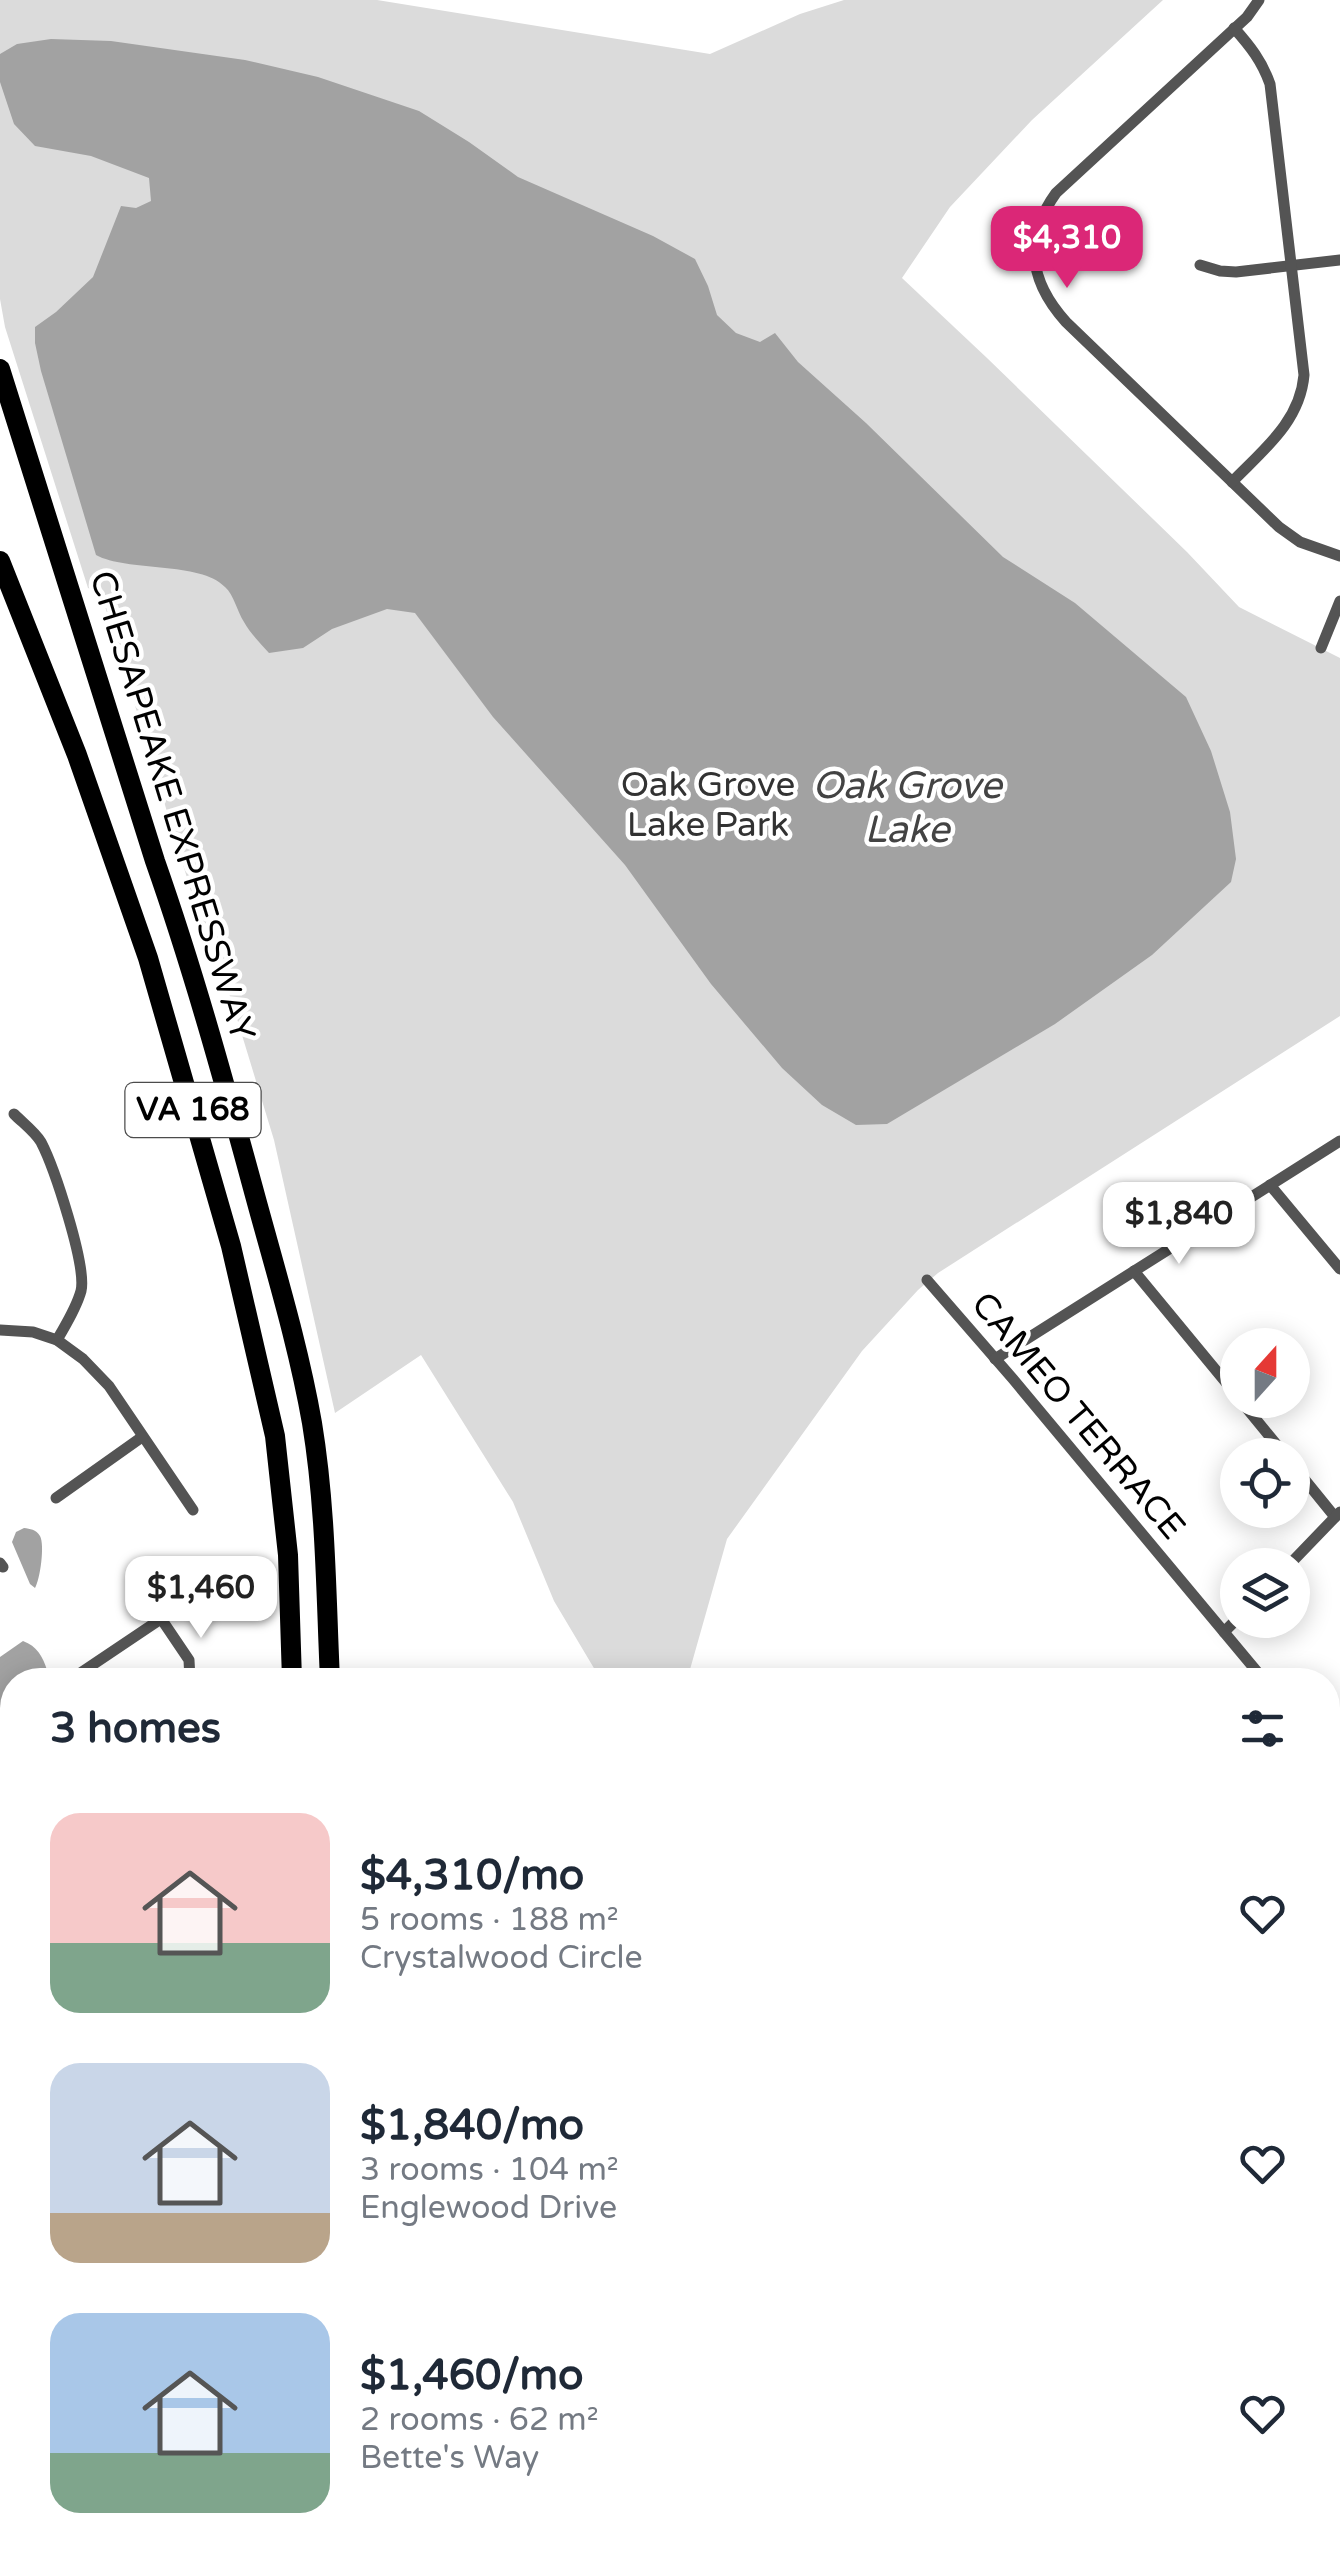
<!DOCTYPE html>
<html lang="en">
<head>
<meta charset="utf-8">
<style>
	body { margin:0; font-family:"Varela Round",sans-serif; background:#f6f6f7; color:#1f2937; height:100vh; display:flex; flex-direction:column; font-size:38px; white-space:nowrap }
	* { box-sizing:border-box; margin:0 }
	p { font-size:32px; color:#747a83 }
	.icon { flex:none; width:55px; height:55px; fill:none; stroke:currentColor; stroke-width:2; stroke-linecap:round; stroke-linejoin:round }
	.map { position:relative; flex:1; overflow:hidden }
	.panel { position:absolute; left:0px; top:1668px; width:1340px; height:892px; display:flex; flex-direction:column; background:#fff; border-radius:40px 40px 0 0; box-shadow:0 5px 25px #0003 }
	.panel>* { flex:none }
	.needle { width:65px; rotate:21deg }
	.tools { position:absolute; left:1220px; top:1328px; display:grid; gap:20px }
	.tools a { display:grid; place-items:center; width:90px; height:90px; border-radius:50%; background:#fff; box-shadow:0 5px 25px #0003; font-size:50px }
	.price { position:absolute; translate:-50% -85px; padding:0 22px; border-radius:20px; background:#fff; color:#222; font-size:32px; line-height:65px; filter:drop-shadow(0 2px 5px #0008) }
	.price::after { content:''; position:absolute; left:50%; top:60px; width:30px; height:22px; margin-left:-15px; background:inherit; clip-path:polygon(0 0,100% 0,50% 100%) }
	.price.current { background:#db2777; color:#fff }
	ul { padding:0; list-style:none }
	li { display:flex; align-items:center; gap:30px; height:250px; padding:0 50px }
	li span { display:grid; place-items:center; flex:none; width:280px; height:200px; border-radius:30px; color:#555 }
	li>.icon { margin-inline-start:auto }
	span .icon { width:120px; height:120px; fill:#fffc; stroke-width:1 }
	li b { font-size:42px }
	h2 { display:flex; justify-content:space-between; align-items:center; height:120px; padding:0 50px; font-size:42px }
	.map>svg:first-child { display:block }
	.green { fill:#dbdbdb }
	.water { fill:#a2a2a2 }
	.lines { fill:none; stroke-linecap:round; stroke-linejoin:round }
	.street { stroke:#545454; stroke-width:11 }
	.secondary { stroke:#212121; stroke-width:15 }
	.primary { stroke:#000; stroke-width:18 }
	.highway { stroke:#000; stroke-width:20 }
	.labels { text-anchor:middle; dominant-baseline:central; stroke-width:9; stroke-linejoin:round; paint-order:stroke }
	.shield { fill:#fff; stroke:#4c4c4c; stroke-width:2.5 }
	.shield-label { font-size:32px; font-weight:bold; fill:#000 }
	.park-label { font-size:35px; fill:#323232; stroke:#fff }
	.street-label { font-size:35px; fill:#000; stroke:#fff }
	.water-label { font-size:38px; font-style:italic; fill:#434343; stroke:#fff }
</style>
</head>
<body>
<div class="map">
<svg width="1340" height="2559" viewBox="0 0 1340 2559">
	<rect width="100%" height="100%" fill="#fff"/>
	<polygon class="green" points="0,0 377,0 710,54 800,14 844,0 1163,0 1032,120 950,207 902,278 987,358 1187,552 1239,607 1340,658 1340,1016 938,1273 918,1290 862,1351 727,1539 687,1680 601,1680 554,1601 513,1502 421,1355 335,1413 274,1140 231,999 191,891 101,593 88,588 5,327 0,299"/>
	<g class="water">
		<path d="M51,39L111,41L245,60L318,77L419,111L469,142L518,177L653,236L695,259L708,286L717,315L736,333L760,342L775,333L798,362L866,423L1003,557L1075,603L1186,697L1211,751L1230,812L1236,859L1231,882L1152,955L1055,1024L887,1124L856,1125L822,1105L782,1068L711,984L625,865L493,717L415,613L387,609L332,629L303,648L269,653C260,643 250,633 244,622C237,611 234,595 225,587C200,561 127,572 96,555L41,371L35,343V327L56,312L93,277L121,206L136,208L151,201L149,178L91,156L35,146L14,124L0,82V54L17,44Z"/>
		<path d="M24,1528C30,1529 36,1529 40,1536C45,1545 40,1580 35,1588L30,1584L12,1542L16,1532Z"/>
		<path d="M23,1641C37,1646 43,1657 47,1670L43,1680H12V1716H0V1657Z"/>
		<polygon points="872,2548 956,2548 935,2559 880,2559"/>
	</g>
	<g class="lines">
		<g class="street">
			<path d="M1259,0L1247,17L1056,193C1023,239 1029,281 1066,322L1279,527L1300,542L1340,556"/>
			<polyline points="1200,265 1220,271 1236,272 1340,260"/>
			<path d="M1232,482C1263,450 1300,422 1304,375L1270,84C1262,61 1250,46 1234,28"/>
			<polyline points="1321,648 1340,601"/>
			<path d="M14,1114C23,1123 35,1132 41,1142C54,1167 87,1266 81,1291C76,1309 66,1324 57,1340"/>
			<polyline points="1270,1185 1340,1269"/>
			<polyline points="1134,1271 1238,1397"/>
			<polyline points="927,1280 1013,1379 1264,1680"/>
			<polyline points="0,1330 33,1332 57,1340 83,1359 109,1386 193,1510"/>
			<polyline points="995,1359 1340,1141"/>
			<polyline points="1240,1400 1285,1455"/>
			<polyline points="1292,1464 1335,1517"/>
			<polyline points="56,1498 142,1437"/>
			<polyline points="0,1563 3,1567"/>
			<polyline points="1289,1565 1340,1512"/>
			<polyline points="162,1620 189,1660 190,1680"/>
			<polyline points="1224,1632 1238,1618"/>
			<polyline points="70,1680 198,1594"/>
			<polyline points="0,2006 12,1993"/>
			<polyline points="6,2077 12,2062"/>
			<polyline points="0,2150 12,2144"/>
			<polyline points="787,2548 787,2559"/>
			<polyline points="1216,2559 1231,2548"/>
			<polyline points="1253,2559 1261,2548"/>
		</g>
		<g class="secondary">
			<polyline points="1328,2080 1340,2071"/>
			<polyline points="0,2267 12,2257"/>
			<polyline points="0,2289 12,2280"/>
			<polyline points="1276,2548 1300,2559"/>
		</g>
		<g class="primary">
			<polyline points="0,1827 12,1844"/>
			<polyline points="317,2548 321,2559"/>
		</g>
		<g class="highway">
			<path d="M0,369L155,861C193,969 223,1078 253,1188C274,1266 298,1343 312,1423C326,1508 326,1595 330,1680"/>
			<polyline points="0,561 77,755 148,958 231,1246 275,1436 288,1555 292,1680"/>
			<polyline points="669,2548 676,2559"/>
			<polyline points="715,2548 722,2559"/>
		</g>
	</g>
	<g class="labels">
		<rect class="shield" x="125.5" y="1083" width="135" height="54" rx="8"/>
		<g class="shield-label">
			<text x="193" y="1110">VA 168</text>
		</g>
		<g class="park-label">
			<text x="708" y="785">Oak Grove<tspan x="708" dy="40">Lake Park</tspan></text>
		</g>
		<g class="street-label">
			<text transform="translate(172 806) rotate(73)">CHESAPEAKE EXPRESSWAY</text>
			<text transform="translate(1078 1416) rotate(50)">CAMEO TERRACE</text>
		</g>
		<g class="water-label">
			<text x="907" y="786">Oak Grove<tspan x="907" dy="44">Lake</tspan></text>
		</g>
	</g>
</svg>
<div class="tools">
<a><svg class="needle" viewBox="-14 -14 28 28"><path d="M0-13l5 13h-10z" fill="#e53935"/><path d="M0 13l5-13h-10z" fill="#747a83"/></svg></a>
<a><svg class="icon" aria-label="locate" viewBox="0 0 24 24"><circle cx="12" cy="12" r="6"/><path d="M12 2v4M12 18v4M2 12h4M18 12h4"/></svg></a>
<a><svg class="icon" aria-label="layers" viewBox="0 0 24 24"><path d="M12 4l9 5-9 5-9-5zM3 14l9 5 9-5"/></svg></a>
</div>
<b class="price current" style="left:1067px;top:291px">$4,310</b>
<b class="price" style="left:1179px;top:1267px">$1,840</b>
<b class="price" style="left:201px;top:1641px">$1,460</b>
<section class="panel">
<h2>3 homes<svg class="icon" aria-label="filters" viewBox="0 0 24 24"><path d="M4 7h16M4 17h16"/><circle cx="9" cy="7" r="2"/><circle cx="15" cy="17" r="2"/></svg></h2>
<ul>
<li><span style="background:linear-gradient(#f6c9c9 65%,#7fa58c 0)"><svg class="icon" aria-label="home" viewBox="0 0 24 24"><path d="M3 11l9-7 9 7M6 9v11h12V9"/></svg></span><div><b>$4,310/mo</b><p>5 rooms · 188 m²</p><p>Crystalwood Circle</p></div><svg class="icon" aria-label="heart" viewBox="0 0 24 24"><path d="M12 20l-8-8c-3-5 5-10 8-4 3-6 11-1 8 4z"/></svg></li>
<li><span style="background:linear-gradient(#c9d6e8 75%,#b9a48a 0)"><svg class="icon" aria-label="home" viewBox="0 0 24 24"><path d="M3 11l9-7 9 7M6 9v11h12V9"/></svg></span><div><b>$1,840/mo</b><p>3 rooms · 104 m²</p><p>Englewood Drive</p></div><svg class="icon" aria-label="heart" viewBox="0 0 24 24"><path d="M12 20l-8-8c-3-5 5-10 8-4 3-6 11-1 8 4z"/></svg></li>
<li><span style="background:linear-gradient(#a9c7e8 70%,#7fa58c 0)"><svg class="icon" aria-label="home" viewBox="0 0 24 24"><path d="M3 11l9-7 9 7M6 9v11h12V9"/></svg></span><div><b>$1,460/mo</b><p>2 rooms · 62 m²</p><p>Bette's Way</p></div><svg class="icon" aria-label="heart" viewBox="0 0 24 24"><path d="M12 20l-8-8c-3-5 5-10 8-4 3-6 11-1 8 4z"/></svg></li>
</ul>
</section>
</div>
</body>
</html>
